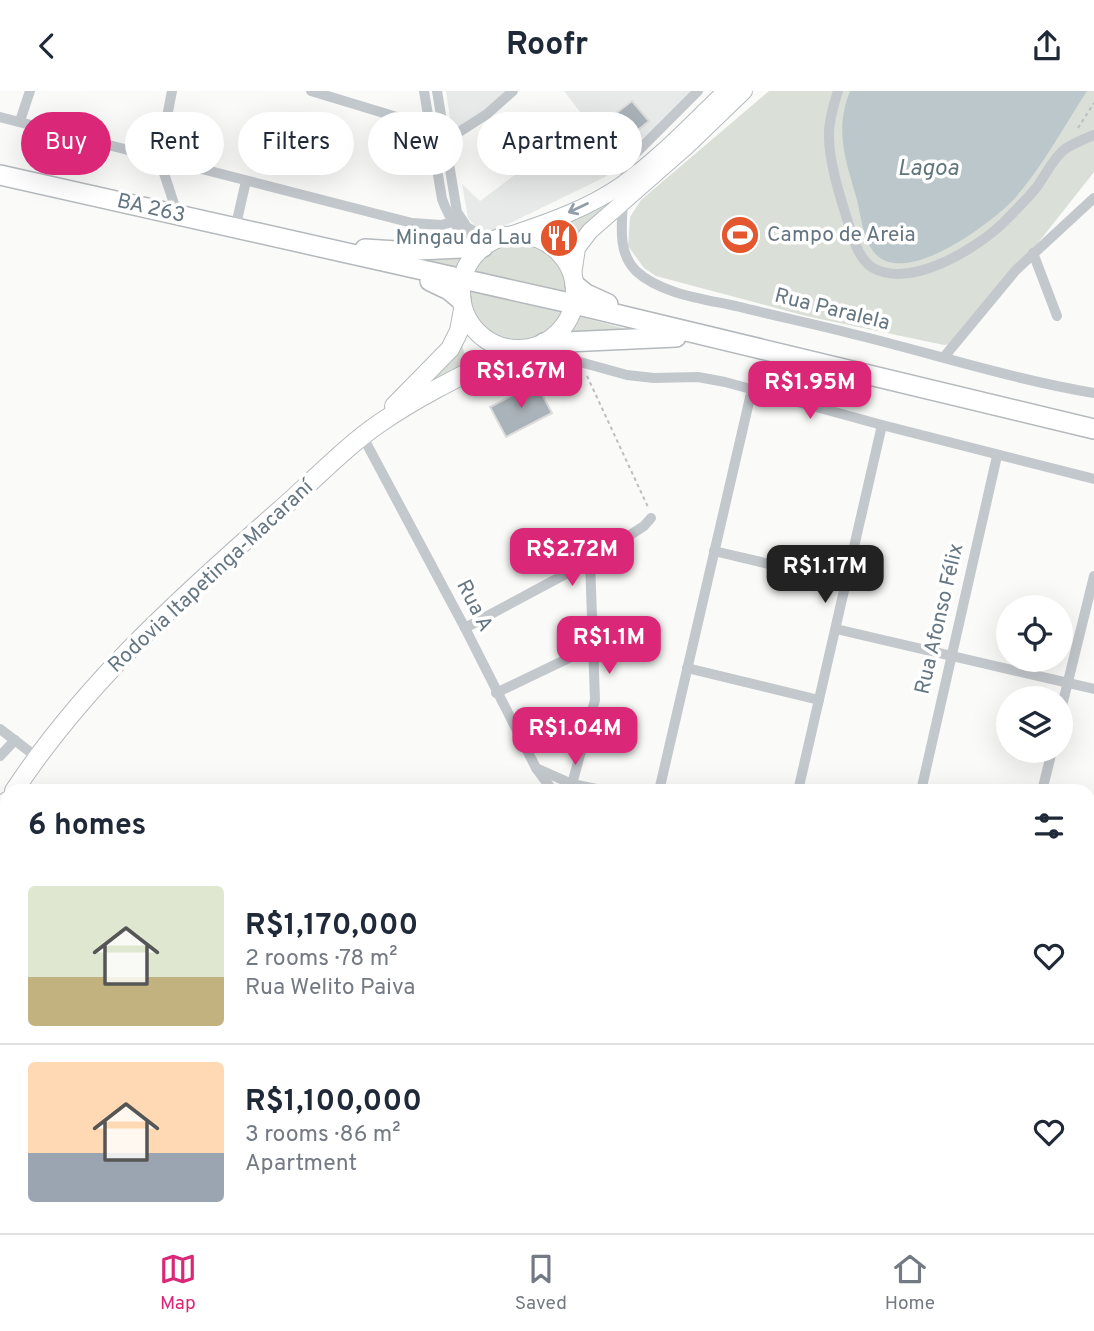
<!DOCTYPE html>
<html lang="en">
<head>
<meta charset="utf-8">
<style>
	body { margin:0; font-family:Overpass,sans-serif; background:#f6f6f7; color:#1f2937; height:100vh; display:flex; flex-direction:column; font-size:26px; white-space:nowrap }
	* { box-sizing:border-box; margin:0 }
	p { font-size:23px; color:#747a83 }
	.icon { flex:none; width:38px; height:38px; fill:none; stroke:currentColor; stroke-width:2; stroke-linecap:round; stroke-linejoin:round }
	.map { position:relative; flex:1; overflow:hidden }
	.details { position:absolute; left:0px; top:693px; width:1096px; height:450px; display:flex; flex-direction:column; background:#fff; border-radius:21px 21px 0 0; box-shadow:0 7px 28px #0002 }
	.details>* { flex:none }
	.guide { position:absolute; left:21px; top:21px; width:700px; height:63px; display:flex; gap:14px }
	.controls { position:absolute; left:996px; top:504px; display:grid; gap:14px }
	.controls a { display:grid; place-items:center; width:77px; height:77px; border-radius:50%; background:#fff; box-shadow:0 7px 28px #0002; font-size:35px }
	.price { position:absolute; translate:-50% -60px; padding:0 16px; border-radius:14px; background:#db2777; color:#fff; font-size:23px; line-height:46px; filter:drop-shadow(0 2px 4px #0008) }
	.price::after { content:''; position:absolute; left:50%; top:42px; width:21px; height:16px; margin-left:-10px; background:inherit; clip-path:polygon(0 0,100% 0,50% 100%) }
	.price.on { background:#222; color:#fff }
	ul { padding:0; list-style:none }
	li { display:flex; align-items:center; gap:21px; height:175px; padding:0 28px }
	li+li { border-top:2px solid #e0e1e3 }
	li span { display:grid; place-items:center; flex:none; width:196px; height:140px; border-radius:7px; color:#555 }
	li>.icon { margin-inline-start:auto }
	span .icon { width:84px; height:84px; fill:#fffc; stroke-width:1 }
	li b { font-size:30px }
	h2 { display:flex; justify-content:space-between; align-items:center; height:84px; padding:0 28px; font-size:30px }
	.tag { padding:0 24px; border-radius:32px; background:#fff; box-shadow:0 7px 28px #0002; font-size:24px; line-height:63px }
	.tag.on { background:#db2777; color:#fff }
	header { display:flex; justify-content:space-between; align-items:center; height:91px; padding:0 28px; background:#fff; font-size:32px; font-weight:700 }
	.tab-bar { display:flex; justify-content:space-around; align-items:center; height:98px; border-top:2px solid #e0e1e3; background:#fff; font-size:19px; color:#747a83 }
	.tab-bar a { display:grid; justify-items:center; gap:4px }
	.tab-bar .on { color:#db2777 }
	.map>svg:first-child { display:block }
	.built { fill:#e8e9e9 }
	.green { fill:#dadfd7 }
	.water { fill:#bbc7cb }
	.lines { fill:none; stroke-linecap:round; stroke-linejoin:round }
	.stream { stroke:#bbc7cb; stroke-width:3.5 }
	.building { fill:#aab3b9; stroke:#dcdcda; stroke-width:2 }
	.secondary-casing { stroke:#b3babf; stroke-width:18 }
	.primary-casing { stroke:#b5babe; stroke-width:20 }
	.highway-casing { stroke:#b4b9bd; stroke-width:22 }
	.path { stroke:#bbbfc2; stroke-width:2; stroke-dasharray:3.5 3.5; stroke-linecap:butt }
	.lane { stroke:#c3c8cc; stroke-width:5 }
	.street { stroke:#c3c8cc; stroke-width:10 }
	.secondary { stroke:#fff; stroke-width:16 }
	.primary { stroke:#fff; stroke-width:18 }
	.highway { stroke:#fff; stroke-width:19 }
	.oneway { stroke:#939fa8 }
	.labels { text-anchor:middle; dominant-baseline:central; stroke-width:7; stroke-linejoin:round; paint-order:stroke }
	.street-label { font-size:21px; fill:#657683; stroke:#fff }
	.poi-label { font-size:21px; fill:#657683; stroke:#fff; text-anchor:start }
	.water-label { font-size:23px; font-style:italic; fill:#60757c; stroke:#fff }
</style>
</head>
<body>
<header><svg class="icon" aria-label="back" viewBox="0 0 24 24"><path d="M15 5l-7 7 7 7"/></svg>Roofr<svg class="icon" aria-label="share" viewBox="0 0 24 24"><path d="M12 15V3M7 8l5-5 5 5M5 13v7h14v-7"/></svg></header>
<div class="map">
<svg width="1094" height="1142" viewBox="0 0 1094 1142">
	<rect width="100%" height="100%" fill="#fafaf8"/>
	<g class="built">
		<polygon points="446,0 514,0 453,48"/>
		<polygon points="564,0 697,0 605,86 484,145 468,127 462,93 480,110 587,30"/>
	</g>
	<g class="green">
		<polygon points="769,0 1094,0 1094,81 959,252 944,254 806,225 656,185 644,177 628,155 630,126 641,109"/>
		<polygon points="614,104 617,109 571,172 548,149 532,142"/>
		<path d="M505,152C540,150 569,166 568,204L469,183C474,166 490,157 505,152Z"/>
		<polygon points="468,162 456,178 387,165"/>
		<path d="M465,198L566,222C548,259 492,261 471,225C466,217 466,207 465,198Z"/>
		<polygon points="577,225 634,240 562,244"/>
		<polygon points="461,250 464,261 476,273 415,304"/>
	</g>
	<path class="water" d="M850,0H1087C1064,35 1043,75 1015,107C992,132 902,200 873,160C863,147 861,125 857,109C846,69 834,41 850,0Z"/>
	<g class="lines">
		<polyline class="stream" points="446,1142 447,1136"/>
	</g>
	<g class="building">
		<polygon points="632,10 649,30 627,48 610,27"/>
		<polygon points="536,292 552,322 506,346 490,316"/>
	</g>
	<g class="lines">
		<g class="secondary-casing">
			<g id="secondary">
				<path d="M510,144C549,131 589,117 623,93C660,67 693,31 726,0"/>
				<polyline points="573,184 577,157 590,140 687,55 744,0"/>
			</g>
		</g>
		<g class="primary-casing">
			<g id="primary">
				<circle cx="518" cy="201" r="57"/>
				<polyline points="394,315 450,258 459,240 463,218"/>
				<path d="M14,700C85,592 183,504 280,419C311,392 346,355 380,332C422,303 469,281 515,258"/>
				<polyline points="0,720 7,710"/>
			</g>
		</g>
		<g class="highway-casing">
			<g id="highway">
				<polyline points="0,84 574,213 1094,338"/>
				<polyline points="365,158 396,160 483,156"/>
				<polyline points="430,190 449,199 461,209"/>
				<polyline points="575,194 586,203 608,213"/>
				<polyline points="544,252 676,246"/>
			</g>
		</g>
		<g class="path">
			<polyline points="1078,37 1094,12"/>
			<polyline points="587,285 648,416"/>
		</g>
		<polyline class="lane" points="457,292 482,301 577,272"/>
		<g class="street">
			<polyline points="172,0 159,67 178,125"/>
			<polyline points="311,0 430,36"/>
			<path d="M424,0L442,108C450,130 460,143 481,153"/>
			<polyline points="437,0 457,121 467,136 491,150"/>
			<path d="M838,0C834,13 829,28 829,42C828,68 840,106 848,131C852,146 859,169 873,177C911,198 976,158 1003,132C1014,121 1026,109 1036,97C1046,84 1052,68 1065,58C1074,52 1084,48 1094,44"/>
			<polyline points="0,26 412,132 441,134 461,129"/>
			<polyline points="20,30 30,0"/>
			<polyline points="442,52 487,23 513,0"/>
			<polyline points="623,93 628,75 635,63 698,0"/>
			<path d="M623,109C622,133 617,161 636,180C661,203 704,208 736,215C772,224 809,232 845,241C928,261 1010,288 1094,302"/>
			<polyline points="235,138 246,90"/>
			<polyline points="1033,162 1057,225"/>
			<polyline points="535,256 580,271 627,284 654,287 698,286 725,291 882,334 1094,388"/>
			<polyline points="944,266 1016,179 1094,107"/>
			<polyline points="363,346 465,537 536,677 553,700"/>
			<polyline points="714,460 846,491"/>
			<polyline points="465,537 590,470 644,435 651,427"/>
			<polyline points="836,538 1094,598"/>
			<polyline points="687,577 819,609"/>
			<polyline points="496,602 592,556"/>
			<polyline points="1060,623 1094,485"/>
			<polyline points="0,638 38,667"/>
			<polyline points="0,665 15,649"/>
			<polyline points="536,677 572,693 606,700"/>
			<polyline points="572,693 595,609 590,470"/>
			<polyline points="659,700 752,298"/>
			<polyline points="798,700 882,334"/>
			<polyline points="921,700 997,365"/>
			<polyline points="1042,700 1052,660"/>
			<polyline points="1088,812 1094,814"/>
			<polyline points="0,992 7,999"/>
			<polyline points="0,1129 7,1116"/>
			<polyline points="137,1136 143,1142"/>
			<polyline points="251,1142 255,1136"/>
		</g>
		<use href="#secondary" class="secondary"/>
		<use href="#primary" class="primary"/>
		<use href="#highway" class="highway"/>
	</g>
	<defs><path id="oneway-shaft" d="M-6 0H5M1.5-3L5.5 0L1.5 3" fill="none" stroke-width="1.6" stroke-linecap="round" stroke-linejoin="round" transform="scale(1.75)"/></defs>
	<use class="oneway" href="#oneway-shaft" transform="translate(578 117) rotate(155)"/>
	<defs>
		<g id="stadium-disc" transform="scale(2.0125)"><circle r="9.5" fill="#e4572e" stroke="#fff"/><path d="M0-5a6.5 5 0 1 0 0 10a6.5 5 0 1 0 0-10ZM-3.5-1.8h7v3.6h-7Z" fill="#fff"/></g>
		<g id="restaurant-disc" transform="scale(2.0125)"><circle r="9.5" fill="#e4572e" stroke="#fff"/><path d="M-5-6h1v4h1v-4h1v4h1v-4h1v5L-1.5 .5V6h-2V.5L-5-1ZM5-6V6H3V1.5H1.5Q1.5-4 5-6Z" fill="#fff"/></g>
	</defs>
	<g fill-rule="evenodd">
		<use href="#stadium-disc" x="740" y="144"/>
		<use href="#restaurant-disc" x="559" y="147"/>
	</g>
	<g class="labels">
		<g class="street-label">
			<text transform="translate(151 118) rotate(13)">BA 263</text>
			<text transform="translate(832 219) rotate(14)">Rua Paralela</text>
			<text transform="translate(211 486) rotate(-43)">Rodovia Itapetinga-Macaraní</text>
			<text transform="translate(474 515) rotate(63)">Rua A</text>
			<text transform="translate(940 528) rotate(-77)">Rua Afonso Félix</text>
		</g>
		<g class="poi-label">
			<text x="767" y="144">Campo de Areia</text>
			<text x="532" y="147" text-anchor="end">Mingau da Lau</text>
		</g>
		<g class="water-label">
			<text x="928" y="78">Lagoa</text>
		</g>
	</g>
</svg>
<div class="controls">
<a><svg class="icon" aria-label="locate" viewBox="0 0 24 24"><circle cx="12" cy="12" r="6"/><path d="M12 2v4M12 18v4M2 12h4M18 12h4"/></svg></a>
<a><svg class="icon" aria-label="layers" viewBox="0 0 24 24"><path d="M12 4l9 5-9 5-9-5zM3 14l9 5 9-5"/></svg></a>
</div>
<b class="price" style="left:521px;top:319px">R$1.67M</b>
<b class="price" style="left:810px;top:330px">R$1.95M</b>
<b class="price" style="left:572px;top:497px">R$2.72M</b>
<b class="price on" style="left:825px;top:514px">R$1.17M</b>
<b class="price" style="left:609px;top:585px">R$1.1M</b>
<b class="price" style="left:575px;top:676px">R$1.04M</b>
<div class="guide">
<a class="tag on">Buy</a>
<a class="tag">Rent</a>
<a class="tag">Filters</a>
<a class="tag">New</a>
<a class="tag">Apartment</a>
</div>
<section class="details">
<h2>6 homes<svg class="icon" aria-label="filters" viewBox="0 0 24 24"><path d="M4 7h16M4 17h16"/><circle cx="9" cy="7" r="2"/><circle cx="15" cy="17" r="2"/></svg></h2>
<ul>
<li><span style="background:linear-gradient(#dfe7d0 65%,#c2b280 0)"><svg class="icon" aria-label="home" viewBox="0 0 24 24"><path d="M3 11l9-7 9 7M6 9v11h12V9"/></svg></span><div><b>R$1,170,000</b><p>2 rooms · 78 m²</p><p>Rua Welito Paiva</p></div><svg class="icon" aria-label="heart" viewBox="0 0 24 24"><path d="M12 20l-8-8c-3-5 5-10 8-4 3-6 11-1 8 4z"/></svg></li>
<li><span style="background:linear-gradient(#ffd9b3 65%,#9aa5b1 0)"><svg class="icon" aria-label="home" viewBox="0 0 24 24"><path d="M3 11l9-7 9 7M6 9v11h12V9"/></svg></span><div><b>R$1,100,000</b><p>3 rooms · 86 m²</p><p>Apartment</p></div><svg class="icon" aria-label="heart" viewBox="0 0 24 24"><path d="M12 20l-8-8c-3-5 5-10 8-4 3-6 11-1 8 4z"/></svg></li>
</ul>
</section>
</div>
<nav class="tab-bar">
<a class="on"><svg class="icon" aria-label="map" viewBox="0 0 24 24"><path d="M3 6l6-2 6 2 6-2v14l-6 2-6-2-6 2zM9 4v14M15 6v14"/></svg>Map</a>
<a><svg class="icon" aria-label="saved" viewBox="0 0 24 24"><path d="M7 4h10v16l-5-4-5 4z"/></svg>Saved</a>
<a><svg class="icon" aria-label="home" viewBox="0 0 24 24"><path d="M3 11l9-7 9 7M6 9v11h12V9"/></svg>Home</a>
</nav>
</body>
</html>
